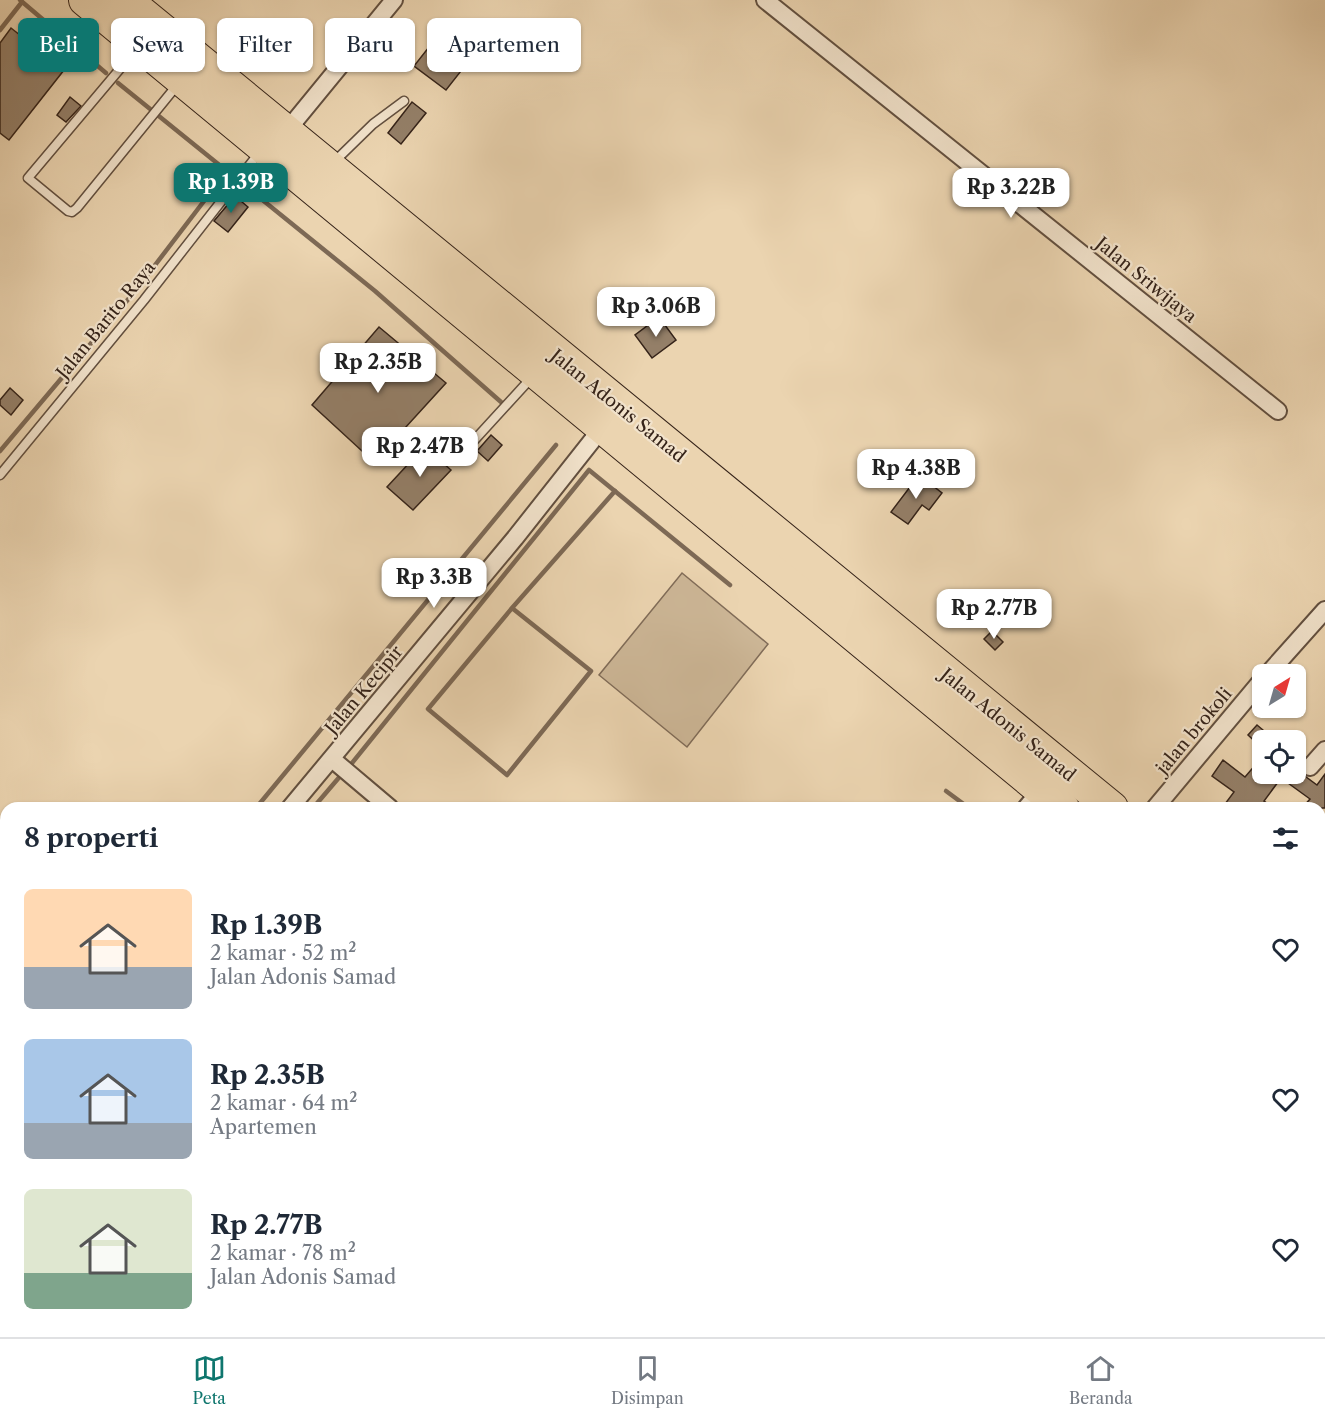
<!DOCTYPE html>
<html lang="id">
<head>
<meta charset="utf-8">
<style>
	body { margin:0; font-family:"Libre Caslon Text",serif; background:#f2f2f3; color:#1f2937; height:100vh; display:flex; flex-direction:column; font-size:22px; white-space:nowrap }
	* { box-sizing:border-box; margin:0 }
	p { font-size:20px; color:#747a83 }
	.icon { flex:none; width:33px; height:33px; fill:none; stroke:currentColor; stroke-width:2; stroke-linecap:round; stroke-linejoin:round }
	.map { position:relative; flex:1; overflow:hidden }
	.panel { position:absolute; left:0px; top:802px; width:1326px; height:536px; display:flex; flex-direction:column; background:#fff; border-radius:18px 18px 0 0; box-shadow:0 2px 4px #0004 }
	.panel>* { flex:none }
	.banner { position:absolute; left:18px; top:18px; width:600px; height:54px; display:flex; gap:12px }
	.needle { width:39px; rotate:37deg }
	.buttons { position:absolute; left:1252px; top:664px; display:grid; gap:12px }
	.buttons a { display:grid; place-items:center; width:54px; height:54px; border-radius:9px; background:#fff; box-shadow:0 2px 4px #0004; font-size:30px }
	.price { position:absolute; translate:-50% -51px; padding:0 14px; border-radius:12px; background:#fff; color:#222; font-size:20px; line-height:39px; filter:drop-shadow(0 2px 3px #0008) }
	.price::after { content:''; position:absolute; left:50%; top:36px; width:18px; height:14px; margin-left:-9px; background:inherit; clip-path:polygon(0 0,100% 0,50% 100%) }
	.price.selected { background:#0f766e; color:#fff }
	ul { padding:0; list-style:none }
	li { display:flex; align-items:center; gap:18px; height:150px; padding:0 24px }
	li span { display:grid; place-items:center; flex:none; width:168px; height:120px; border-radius:9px; color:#555 }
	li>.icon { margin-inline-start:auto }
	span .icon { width:72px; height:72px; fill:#fffc; stroke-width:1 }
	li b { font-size:26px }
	h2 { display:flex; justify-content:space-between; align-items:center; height:72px; padding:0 24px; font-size:26px }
	.chip { padding:0 21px; border-radius:9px; background:#fff; box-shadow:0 2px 4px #0004; font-size:21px; line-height:54px }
	.chip.selected { background:#0f766e; color:#fff }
	.menu { display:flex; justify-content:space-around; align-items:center; height:84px; border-top:2px solid #e0e1e3; background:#fff; font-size:16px; color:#747a83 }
	.menu a { display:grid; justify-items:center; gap:3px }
	.menu .selected { color:#0f766e }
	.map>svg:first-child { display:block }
	.green { fill:#ccb696; stroke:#806c58; stroke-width:1.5 }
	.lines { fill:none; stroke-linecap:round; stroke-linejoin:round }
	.stream { stroke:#7d6955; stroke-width:4.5 }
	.building { fill:#947f68; stroke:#352319; stroke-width:1.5 }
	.lane-casing { stroke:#624f3f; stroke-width:11 }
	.street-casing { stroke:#624f3f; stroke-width:20 }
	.highway-casing { stroke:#352319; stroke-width:34 }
	.lane { stroke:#f2e3cc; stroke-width:8 }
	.street { stroke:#f2e3cc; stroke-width:16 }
	.highway { stroke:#ebd4b0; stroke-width:32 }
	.labels { text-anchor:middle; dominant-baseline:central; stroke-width:4.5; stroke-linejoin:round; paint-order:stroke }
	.street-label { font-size:18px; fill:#352319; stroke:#f2e3cc }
</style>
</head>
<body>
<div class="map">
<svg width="1325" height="1337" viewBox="0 0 1325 1337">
	<rect width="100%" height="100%" fill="#ebd4b0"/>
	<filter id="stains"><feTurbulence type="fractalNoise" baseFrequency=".00333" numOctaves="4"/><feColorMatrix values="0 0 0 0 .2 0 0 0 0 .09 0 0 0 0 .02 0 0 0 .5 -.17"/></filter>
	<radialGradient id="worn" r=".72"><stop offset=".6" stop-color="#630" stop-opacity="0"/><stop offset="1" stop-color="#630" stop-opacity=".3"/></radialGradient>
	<polygon class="green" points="682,573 768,644 687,747 599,675"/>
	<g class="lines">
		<g class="stream">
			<polyline points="20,0 106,73"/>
			<polyline points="0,30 22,2"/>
			<polyline points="118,83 375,291 501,402"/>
			<polyline points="0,451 136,290 227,171"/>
			<polyline points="512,608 591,671 507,775 428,709 512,608 615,491"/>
			<polyline points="348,768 589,470 730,585"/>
			<polyline points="946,791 969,808"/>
			<polyline points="256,808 556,445"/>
			<polyline points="313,808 342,774"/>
			<polyline points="0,1013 6,1002"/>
			<polyline points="1320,1088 1325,1092"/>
			<polyline points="0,1238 6,1228"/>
			<polyline points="416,1332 424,1337"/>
			<polyline points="810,1332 816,1337"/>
			<polyline points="327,1337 330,1332"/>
			<polyline points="521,1337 525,1332"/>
			<polyline points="592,1337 596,1332"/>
			<polyline points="716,1337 720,1332"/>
		</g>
	</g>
	<g class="building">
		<polygon points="11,28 64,70 9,140 0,133 0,43"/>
		<polygon points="429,47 461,71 446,90 414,66"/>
		<polygon points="70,97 81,106 66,122 57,115"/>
		<polygon points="412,102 426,113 401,144 388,133"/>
		<polygon points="235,196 248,207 228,232 214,221"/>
		<polygon points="659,317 676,340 652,358 635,335"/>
		<polygon points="379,327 446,383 374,462 312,405"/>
		<polygon points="10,388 23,400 11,415 0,405 0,400"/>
		<polygon points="491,435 502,445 488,461 477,451"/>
		<polygon points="424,447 433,454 436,450 447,459 443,463 451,470 413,510 387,487"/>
		<polygon points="919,475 942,493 929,510 922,505 908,524 891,512"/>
		<polygon points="992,631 1003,642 995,650 984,639"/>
		<polygon points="1257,725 1263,730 1263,749 1248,735"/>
		<polygon points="1263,756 1263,774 1302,774 1317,785 1325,774 1325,808 1302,808 1310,799 1281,778 1264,801 1274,808 1222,808 1234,792 1212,776 1223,760 1245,777"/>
	</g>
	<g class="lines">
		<g class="lane-casing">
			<g id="lane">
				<polyline points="135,51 28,178 68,211 72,212 77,208 178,84"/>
				<polyline points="333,163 373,124 404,101"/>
				<polyline points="458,458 533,376"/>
				<polyline points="0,475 144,300 259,153"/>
			</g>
		</g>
		<g class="street-casing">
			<g id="street">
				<polyline points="765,0 1278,411"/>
				<polyline points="285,133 394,0"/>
				<polyline points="1267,675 1325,610"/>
				<polyline points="332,759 390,808"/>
				<polyline points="1310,767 1325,750"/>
				<polyline points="290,808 515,538 602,428"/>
				<polyline points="1026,808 1041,790"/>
				<polyline points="1155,808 1263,679"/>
				<polyline points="1320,855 1325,848"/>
				<polyline points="0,1281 6,1270"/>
				<polyline points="0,1315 6,1318"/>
				<polyline points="32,1332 42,1337"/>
				<polyline points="236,1332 243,1337"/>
				<polyline points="102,1337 105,1332"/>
				<polyline points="651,1337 654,1332"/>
			</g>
		</g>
		<g class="highway-casing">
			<g id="highway">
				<polyline points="85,0 1063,808"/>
				<polyline points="126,0 1112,808"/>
				<polyline points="1320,979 1325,983"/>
				<polyline points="1320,1012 1325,1016"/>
			</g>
		</g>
		<use href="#lane" class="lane"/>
		<use href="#street" class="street"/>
		<use href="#highway" class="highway"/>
	</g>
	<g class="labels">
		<g class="street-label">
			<text transform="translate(1146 280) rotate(39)">Jalan Sriwijaya</text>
			<text transform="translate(106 320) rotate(-51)">Jalan Barito Raya</text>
			<text transform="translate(618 406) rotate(39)">Jalan Adonis Samad</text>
			<text transform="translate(364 690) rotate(-50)">Jalan Kecipir</text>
			<text transform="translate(1008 725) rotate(39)">Jalan Adonis Samad</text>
			<text transform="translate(1194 731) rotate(-50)">jalan brokoli</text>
		</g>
	</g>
	<rect width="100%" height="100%" filter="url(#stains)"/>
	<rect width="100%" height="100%" fill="url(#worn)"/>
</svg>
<div class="buttons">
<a><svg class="needle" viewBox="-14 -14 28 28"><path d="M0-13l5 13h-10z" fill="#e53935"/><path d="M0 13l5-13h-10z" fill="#747a83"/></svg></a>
<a><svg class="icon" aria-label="locate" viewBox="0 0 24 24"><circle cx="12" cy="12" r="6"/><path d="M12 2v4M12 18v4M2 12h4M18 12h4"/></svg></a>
</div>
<b class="price selected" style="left:231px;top:214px">Rp 1.39B</b>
<b class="price" style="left:1011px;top:219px">Rp 3.22B</b>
<b class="price" style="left:656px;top:338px">Rp 3.06B</b>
<b class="price" style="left:378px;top:394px">Rp 2.35B</b>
<b class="price" style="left:420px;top:478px">Rp 2.47B</b>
<b class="price" style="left:916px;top:500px">Rp 4.38B</b>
<b class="price" style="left:434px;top:609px">Rp 3.3B</b>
<b class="price" style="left:994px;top:640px">Rp 2.77B</b>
<div class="banner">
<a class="chip selected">Beli</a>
<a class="chip">Sewa</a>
<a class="chip">Filter</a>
<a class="chip">Baru</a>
<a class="chip">Apartemen</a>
</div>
<section class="panel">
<h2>8 properti<svg class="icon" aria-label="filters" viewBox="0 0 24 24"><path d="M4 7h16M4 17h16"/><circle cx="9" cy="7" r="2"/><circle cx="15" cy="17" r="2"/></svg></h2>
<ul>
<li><span style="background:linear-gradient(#ffd9b3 65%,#9aa5b1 0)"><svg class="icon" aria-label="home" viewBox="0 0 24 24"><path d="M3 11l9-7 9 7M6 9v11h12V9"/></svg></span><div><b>Rp 1.39B</b><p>2 kamar · 52 m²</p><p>Jalan Adonis Samad</p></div><svg class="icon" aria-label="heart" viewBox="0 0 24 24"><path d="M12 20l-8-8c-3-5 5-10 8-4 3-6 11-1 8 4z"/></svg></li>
<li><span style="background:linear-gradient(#a9c7e8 70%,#9aa5b1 0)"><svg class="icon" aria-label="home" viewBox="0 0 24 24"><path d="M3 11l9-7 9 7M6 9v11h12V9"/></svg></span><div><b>Rp 2.35B</b><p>2 kamar · 64 m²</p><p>Apartemen</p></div><svg class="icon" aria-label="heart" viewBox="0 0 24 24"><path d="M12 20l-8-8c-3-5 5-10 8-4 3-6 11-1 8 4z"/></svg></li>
<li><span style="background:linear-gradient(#dfe7d0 70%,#7fa58c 0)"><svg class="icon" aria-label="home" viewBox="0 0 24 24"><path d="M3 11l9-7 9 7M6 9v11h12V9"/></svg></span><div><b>Rp 2.77B</b><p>2 kamar · 78 m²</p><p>Jalan Adonis Samad</p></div><svg class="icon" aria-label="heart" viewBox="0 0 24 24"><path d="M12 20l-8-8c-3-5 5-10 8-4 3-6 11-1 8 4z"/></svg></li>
</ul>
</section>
</div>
<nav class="menu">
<a class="selected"><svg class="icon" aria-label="map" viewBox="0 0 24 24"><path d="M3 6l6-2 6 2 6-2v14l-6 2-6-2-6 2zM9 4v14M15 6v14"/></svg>Peta</a>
<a><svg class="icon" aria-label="saved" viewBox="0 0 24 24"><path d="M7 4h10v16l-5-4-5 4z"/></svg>Disimpan</a>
<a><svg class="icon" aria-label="home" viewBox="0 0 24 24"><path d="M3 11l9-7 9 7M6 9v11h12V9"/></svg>Beranda</a>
</nav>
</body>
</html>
